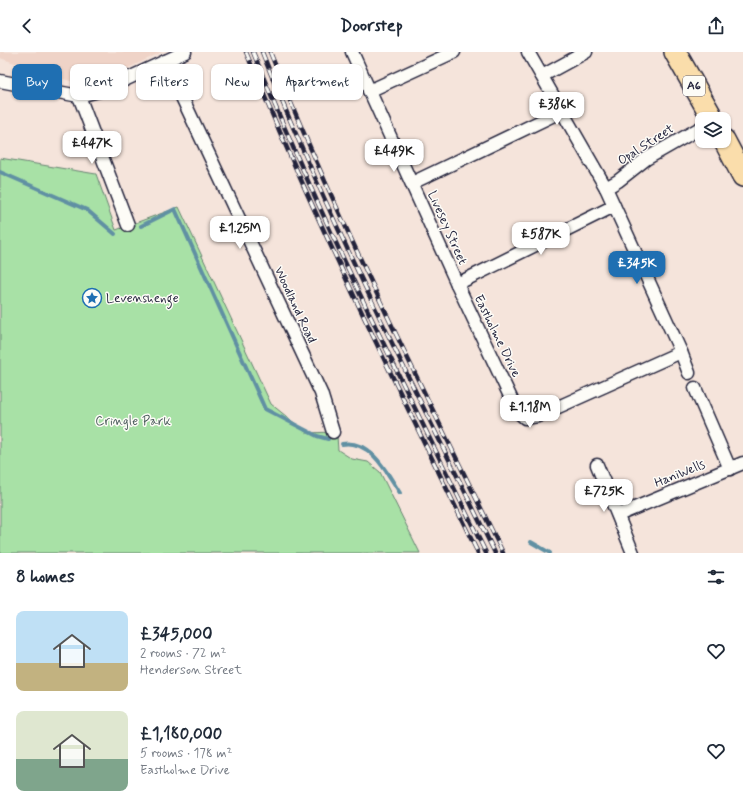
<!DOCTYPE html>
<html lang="en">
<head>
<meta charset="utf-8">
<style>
	body { margin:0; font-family:Mynerve,sans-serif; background:#f6f6f7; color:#1f2937; height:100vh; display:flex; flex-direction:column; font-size:15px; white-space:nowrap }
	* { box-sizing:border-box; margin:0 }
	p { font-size:13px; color:#747a83 }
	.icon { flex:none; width:22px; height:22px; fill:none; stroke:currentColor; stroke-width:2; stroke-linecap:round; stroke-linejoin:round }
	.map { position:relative; height:501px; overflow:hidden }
	.details { display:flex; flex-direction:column; background:#fff; flex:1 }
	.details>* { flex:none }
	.guide { position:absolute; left:12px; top:12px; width:400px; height:36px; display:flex; gap:8px }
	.fabs { position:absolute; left:695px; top:60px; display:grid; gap:8px }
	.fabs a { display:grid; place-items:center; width:36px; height:36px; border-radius:8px; background:#fff; box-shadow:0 1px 3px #0004; font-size:20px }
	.price { position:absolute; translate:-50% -34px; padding:0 9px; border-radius:8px; background:#fff; color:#222; font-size:13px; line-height:26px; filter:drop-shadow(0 1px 2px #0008) }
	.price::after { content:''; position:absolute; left:50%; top:24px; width:12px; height:9px; margin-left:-6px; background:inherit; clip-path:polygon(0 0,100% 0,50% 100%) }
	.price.on { background:#1f6fb2; color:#fff }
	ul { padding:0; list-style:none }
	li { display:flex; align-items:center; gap:12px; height:100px; padding:0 16px }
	li span { display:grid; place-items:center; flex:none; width:112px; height:80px; border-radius:8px; color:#555 }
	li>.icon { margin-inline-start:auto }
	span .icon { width:48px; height:48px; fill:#fffc; stroke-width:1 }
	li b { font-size:17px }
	h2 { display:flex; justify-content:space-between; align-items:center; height:48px; padding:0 16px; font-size:17px }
	.pill { padding:0 14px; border-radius:8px; background:#fff; box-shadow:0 1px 3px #0004; font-size:14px; line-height:36px }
	.pill.on { background:#1f6fb2; color:#fff }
	header { display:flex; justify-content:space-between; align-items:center; height:52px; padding:0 16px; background:#fff; font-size:18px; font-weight:700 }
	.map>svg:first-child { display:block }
	.built { fill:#efd3c7 }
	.green { fill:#a8e1a6; stroke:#658270 }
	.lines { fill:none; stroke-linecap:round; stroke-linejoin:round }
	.stream { stroke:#6090a3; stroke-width:4 }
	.street-casing { stroke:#22223b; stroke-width:15 }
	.highway-casing { stroke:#22223b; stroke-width:24 }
	.street { stroke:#fdfcf7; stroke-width:12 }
	.highway { stroke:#faddab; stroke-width:21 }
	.rail-casing { stroke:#22223b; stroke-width:4.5 }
	.rail { stroke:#fdfcf7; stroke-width:3; stroke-dasharray:9; stroke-linecap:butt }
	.labels { text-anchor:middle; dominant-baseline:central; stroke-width:3; stroke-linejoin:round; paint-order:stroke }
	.shield { fill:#fdfcf7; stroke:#646373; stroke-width:1 }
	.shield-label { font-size:12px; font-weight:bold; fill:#22223b }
	.street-label { font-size:13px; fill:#22223b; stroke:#fdfcf7 }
	.poi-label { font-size:13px; fill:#22223b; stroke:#fdfcf7; text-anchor:start }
	.park-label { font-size:13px; fill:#4a5b5b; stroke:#fdfcf7 }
</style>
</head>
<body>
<header><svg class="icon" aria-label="back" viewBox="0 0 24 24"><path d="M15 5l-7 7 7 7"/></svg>Doorstep<svg class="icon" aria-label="share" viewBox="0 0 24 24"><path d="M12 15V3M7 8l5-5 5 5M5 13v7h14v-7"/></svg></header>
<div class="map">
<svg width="743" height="501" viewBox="0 0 743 501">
	<rect width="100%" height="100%" fill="#f5e4db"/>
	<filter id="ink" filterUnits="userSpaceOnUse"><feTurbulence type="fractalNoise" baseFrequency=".025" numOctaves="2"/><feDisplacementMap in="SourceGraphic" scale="8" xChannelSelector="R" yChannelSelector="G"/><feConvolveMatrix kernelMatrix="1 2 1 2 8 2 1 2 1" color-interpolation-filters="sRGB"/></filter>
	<g filter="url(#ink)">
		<polygon class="built" points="0,0 162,0 114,23 95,29 78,31 56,25 0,6"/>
		<polygon class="green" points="0,106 96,122 116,178 179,155 271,352 307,381 333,380 337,384 338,398 352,407 368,410 380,420 420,501 0,501"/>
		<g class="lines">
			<g class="stream">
				<polyline points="0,120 87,158 115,182"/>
				<polyline points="141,174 175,157 265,357 317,384 328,387"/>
				<path d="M342,392C371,387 387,421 400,441"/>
				<polyline points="531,490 550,501"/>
			</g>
			<g class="street-casing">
				<g id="street">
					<polyline points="352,0 457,232 517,359 525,366 538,364 681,300"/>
					<polyline points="528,0 606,136 681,300 689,321"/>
					<polyline points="165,9 321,341 333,380"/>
					<polyline points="542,24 586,0"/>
					<polyline points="0,29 79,44 103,38 185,0"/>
					<polyline points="369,39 454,0"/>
					<polyline points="79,44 128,173"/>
					<polyline points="412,131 562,59"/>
					<polyline points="606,136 618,129 646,107 702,75"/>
					<polyline points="457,232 614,154"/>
					<polyline points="695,336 730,417"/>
					<polyline points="597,413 633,501"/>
					<polyline points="618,463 743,411"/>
				</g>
			</g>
			<g class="highway-casing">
				<g id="highway">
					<polyline points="675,0 713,67"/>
					<polyline points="724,88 743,124"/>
				</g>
			</g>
			<use href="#street" class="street"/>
			<use href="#highway" class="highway"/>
			<g class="rail-casing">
				<g id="rail">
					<path d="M246,0C316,170 397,335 478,501"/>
					<path d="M253,0C322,171 405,336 486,501"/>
					<path d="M262,0C330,171 414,336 495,501"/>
					<path d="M270,0C339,171 422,336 503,501"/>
				</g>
			</g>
			<use href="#rail" class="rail"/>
		</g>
	</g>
	<defs>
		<g id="sight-ring" transform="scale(1)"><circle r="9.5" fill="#fdfcf7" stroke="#1f6fb2" stroke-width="1.5"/><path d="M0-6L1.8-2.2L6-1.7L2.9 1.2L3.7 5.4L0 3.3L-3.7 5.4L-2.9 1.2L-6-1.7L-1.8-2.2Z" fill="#1f6fb2"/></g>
	</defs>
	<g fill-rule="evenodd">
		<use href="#sight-ring" x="92" y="246"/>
	</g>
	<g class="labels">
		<rect class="shield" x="683" y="24" width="22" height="20" rx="3"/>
		<g class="shield-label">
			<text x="694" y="34">A6</text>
		</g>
		<g class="street-label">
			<text transform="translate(646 93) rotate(-33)">Opal Street</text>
			<text transform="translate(447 176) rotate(66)">Livesey Street</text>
			<text transform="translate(295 253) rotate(65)">Woodland Road</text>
			<text transform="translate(497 284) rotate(64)">Eastholme Drive</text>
			<text transform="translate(680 422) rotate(-22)">HaniWells</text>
		</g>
		<g class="poi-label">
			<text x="106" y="246">Levenshenge</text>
		</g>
		<g class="park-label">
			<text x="133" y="369">Cringle Park</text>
		</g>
	</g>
</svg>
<div class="fabs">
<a><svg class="icon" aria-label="layers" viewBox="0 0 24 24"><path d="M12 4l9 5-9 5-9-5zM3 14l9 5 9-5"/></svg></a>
</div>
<b class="price" style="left:557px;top:74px">£386K</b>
<b class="price" style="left:92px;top:113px">£447K</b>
<b class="price" style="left:394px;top:121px">£449K</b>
<b class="price" style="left:240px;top:198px">£1.25M</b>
<b class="price" style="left:541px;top:204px">£587K</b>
<b class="price on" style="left:637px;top:233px">£345K</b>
<b class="price" style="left:530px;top:377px">£1.18M</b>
<b class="price" style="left:604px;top:461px">£725K</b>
<div class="guide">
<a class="pill on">Buy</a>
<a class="pill">Rent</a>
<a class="pill">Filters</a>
<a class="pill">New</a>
<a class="pill">Apartment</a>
</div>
</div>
<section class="details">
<h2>8 homes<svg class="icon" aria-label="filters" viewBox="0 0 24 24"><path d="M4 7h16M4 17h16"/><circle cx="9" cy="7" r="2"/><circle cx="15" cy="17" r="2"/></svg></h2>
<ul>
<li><span style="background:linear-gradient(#bfe0f5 65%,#c2b280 0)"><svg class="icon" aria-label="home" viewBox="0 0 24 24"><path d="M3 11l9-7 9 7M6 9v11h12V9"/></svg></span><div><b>£345,000</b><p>2 rooms · 72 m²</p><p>Henderson Street</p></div><svg class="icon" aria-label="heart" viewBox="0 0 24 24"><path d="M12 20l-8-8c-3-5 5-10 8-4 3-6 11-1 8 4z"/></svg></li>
<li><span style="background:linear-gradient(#dfe7d0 60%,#7fa58c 0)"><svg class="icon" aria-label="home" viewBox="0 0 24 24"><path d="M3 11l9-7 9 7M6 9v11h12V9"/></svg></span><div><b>£1,180,000</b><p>5 rooms · 178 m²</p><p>Eastholme Drive</p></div><svg class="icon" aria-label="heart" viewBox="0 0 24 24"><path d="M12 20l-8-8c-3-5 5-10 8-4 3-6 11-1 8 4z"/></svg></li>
</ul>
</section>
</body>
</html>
